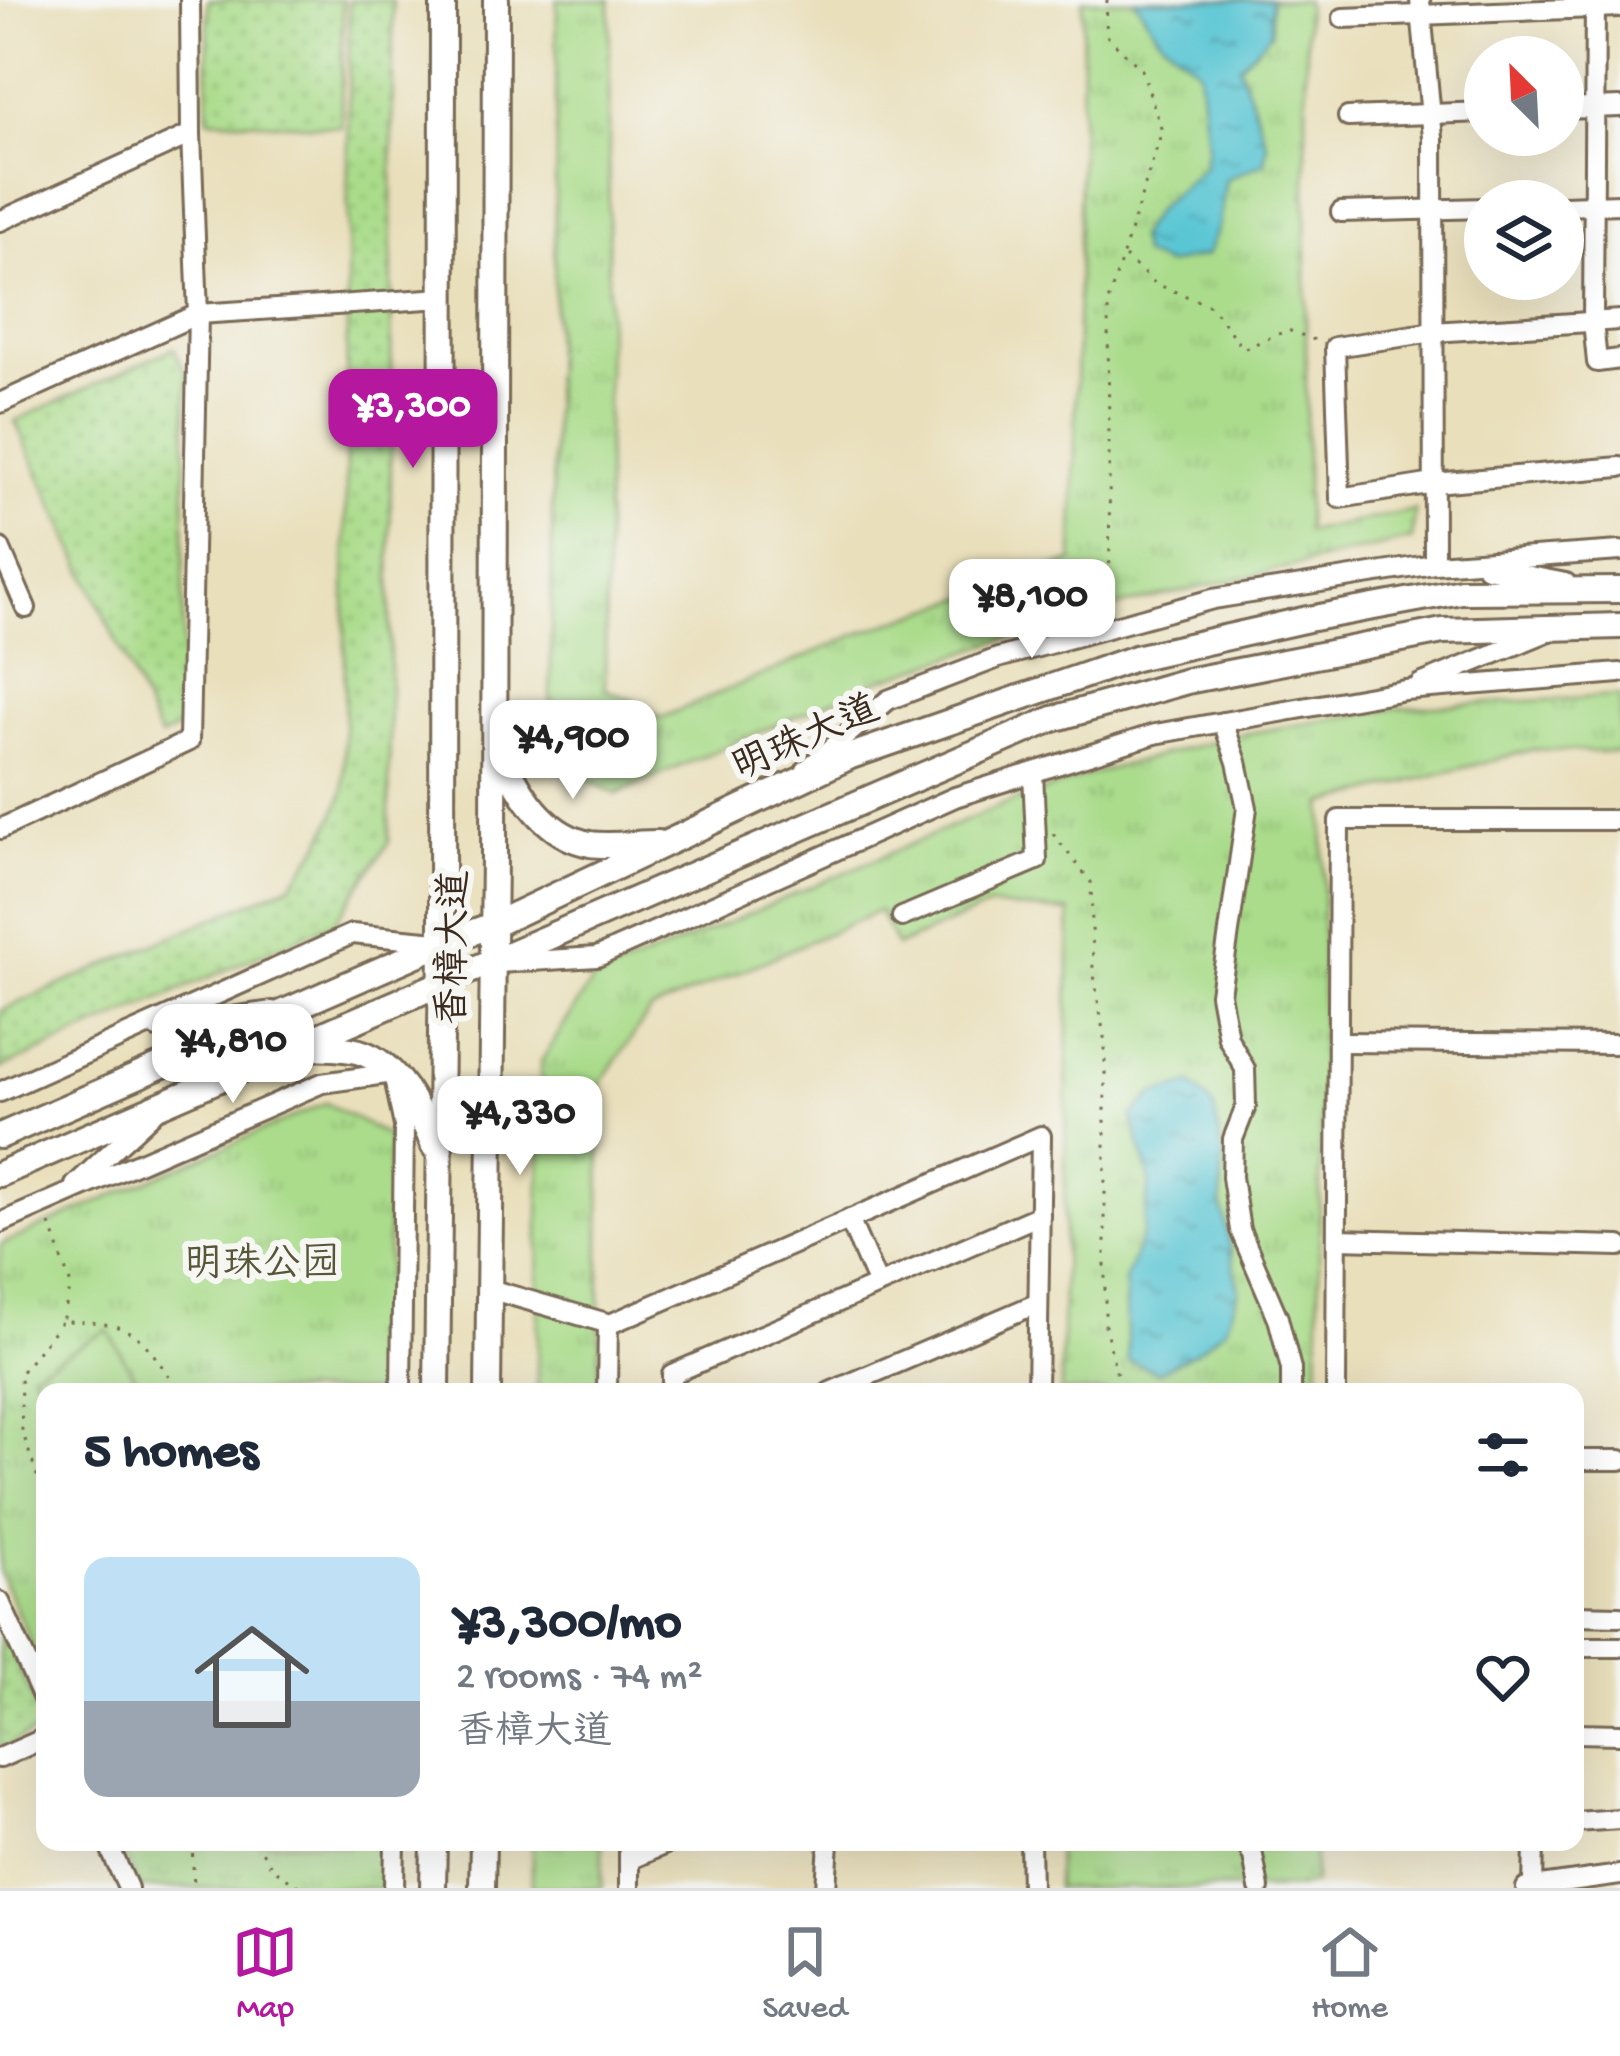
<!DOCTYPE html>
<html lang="en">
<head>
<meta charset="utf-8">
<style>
	body { margin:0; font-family:"Gochi Hand","LXGW WenKai TC",sans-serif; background:#f2f2f3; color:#1f2937; height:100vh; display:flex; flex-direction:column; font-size:45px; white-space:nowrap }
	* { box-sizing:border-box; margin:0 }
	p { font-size:39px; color:#747a83 }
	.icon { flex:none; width:66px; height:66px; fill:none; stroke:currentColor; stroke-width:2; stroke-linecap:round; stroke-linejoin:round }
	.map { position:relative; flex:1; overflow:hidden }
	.side { position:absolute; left:36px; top:1383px; width:1548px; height:468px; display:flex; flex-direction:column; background:#fff; border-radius:24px; box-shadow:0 12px 48px #0002 }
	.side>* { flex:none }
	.needle { width:78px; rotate:336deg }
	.controls { position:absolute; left:1464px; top:36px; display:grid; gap:24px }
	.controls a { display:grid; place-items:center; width:120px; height:120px; border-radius:50%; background:#fff; box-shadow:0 12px 48px #0002; font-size:60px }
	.price { position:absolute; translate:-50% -102px; padding:0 27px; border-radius:24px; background:#fff; color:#222; font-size:39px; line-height:78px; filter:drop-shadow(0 3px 6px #0008) }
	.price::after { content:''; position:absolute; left:50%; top:72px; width:36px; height:27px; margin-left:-18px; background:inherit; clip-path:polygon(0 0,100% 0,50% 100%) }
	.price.current { background:#b5179e; color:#fff }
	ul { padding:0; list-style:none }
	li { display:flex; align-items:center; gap:36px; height:300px; padding:0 48px }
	li span { display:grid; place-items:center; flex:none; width:336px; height:240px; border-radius:24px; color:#555 }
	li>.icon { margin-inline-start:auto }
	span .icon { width:144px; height:144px; fill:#fffc; stroke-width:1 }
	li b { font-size:51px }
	h2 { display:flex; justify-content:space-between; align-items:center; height:144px; padding:0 48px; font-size:51px }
	.tab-bar { display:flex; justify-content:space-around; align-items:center; height:168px; border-top:3px solid #e0e1e3; background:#fff; font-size:33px; color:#747a83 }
	.tab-bar a { display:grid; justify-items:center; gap:6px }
	.tab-bar .current { color:#b5179e }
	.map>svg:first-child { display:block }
	.grass { fill:url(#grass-dots); stroke:#728354; stroke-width:3 }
	.park { fill:url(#park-tufts); stroke:#728354; stroke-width:3 }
	.pitch { fill:#aadc8b; stroke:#728354; stroke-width:3 }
	.water { fill:url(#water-ripples); stroke:#4a7879; stroke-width:3 }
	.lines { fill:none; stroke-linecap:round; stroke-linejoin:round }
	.minor-casing { stroke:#786955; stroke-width:24 }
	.major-casing { stroke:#786955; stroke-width:30 }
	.path { stroke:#786955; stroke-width:3; stroke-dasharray:3 9; stroke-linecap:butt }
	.minor { stroke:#fff; stroke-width:18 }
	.major { stroke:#fff; stroke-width:24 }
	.labels { text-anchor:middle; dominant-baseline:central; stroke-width:12; stroke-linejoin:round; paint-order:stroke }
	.street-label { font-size:39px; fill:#3b2a1e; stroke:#f6f6f2 }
	.park-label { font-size:39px; fill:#575639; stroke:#f6f6f2 }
</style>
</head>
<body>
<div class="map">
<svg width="1620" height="1888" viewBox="0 0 1620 1888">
	<defs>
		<pattern id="grass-dots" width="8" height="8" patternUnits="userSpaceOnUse" patternTransform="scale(3)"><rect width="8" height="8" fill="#aadc8b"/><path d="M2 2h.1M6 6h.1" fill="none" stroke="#93bd78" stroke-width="1.8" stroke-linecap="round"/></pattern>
		<pattern id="park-tufts" width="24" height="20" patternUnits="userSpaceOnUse" patternTransform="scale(3)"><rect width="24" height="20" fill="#aadc8b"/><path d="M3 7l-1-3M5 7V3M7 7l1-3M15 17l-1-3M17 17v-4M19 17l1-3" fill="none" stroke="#93bd78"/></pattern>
		<pattern id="water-ripples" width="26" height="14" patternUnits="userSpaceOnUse" patternTransform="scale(3)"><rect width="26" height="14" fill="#5ac6d4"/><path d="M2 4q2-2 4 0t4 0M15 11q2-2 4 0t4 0" fill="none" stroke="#4ca1ab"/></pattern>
	</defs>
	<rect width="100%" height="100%" fill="#f6f6f2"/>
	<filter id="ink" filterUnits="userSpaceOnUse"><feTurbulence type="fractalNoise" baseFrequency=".00833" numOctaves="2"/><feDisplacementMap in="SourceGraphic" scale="24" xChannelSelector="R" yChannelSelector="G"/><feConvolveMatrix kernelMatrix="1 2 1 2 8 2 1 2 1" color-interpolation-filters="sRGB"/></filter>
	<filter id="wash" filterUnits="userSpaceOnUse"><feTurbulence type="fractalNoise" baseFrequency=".004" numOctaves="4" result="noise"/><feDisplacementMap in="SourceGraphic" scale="48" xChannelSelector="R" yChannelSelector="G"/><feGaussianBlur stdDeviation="2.7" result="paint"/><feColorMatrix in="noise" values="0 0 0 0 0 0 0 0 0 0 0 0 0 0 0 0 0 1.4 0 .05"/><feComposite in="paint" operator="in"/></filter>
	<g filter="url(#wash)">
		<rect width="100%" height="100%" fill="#e9dfbb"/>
		<g class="grass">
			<polygon points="208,0 343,0 341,127 208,119"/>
			<path d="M349,0H393L389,842L335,922L0,1069V1011L290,885C315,857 332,826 344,790Z"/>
			<polygon points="174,348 187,376 181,728 160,737 15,421"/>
			<polygon points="0,1626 45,1727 0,1749"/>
		</g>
		<g class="park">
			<polygon points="557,0 610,0 605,689 634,701 661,718 863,632 1073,561 1083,0 1306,0 1306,532 1415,510 1412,539 1075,616 880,680 616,794 550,759"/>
			<polygon points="1620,696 1620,753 1535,749 1324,804 1318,1392 1061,1392 1070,912 989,906 897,946 879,911 650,1011 601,1083 599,1392 537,1392 541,1062 592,981 1000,806 1102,771 1237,735 1399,708"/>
			<polygon points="326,1103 389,1137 386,1392 45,1392 45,1675 0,1573 0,1245"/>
			<polygon points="119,1842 382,1842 381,1888 139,1888"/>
			<rect x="532" y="1842" width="70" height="46"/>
			<polygon points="1057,1842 1314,1842 1314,1883 1295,1888 1056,1888"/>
		</g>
		<polygon class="pitch" points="108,1330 137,1381 117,1392 45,1392 45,1395 32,1372"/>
		<g class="water">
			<polygon points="1135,0 1271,0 1271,33 1239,66 1267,144 1264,163 1226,179 1219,225 1207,255 1166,265 1142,255 1138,237 1155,211 1204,166 1207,145 1199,69 1160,38"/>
			<polygon points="1192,1084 1214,1107 1223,1156 1221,1202 1239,1291 1226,1327 1197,1351 1158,1372 1128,1361 1125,1281 1143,1232 1150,1180 1132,1117 1154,1094"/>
		</g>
	</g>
	<g filter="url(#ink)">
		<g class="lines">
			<g class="minor-casing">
				<g id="minor">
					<polyline points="190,0 191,134"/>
					<polyline points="1420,0 1433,138 1434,564"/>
					<polyline points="1595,0 1593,322 1597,362 1620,359"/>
					<polyline points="1343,18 1620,7"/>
					<polyline points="1563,109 1620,107"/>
					<polyline points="1348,117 1485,112"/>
					<polyline points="1563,206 1620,204"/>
					<polyline points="1341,212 1485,208"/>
					<polyline points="0,221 191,134 198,314 189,741 0,829"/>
					<polyline points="1620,320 1433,332 1335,347 1340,498 1434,483 1620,467"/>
					<polyline points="0,403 198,314 443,298"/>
					<polyline points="0,548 26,608"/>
					<polyline points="1487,568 1566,583"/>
					<polyline points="1420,684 1545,633"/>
					<polyline points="1223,722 1237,762 1247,808 1220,994 1228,1038 1245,1069 1246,1106 1233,1139 1232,1177 1240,1230 1278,1318 1291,1369 1291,1392"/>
					<polyline points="806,770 888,700 998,658 1213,599 1434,564 1620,551"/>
					<polyline points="902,917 1037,860 1033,773"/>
					<polyline points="498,963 597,957 955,797 1155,734 1405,690 1620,673"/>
					<polyline points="157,1028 272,1011"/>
					<polyline points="1338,1042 1620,1044"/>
					<polyline points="0,1092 352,934 437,942"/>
					<polyline points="75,1185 152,1114"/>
					<polyline points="849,1219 878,1285"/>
					<polyline points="0,1223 322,1083 393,1073 404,1126 401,1392"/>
					<polyline points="1337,1239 1620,1246"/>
					<polyline points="489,1289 610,1324 1041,1136 1037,1392"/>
					<polyline points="607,1392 608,1324"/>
					<polyline points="672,1392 672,1374 1040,1215"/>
					<polyline points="830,1392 1038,1303"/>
					<polyline points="1336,1392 1339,820 1620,820"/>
					<polyline points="1575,1460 1620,1460"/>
					<polyline points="0,1602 45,1703"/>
					<polyline points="1575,1615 1620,1616"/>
					<polyline points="1575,1647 1620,1647"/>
					<polyline points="1575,1733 1620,1734"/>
					<polyline points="0,1758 45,1738"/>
					<polyline points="1575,1822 1620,1819"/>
					<polyline points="107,1842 128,1888"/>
					<polyline points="629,1842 629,1888"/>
					<polyline points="1030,1842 1031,1888"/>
					<polyline points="1245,1842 1253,1856 1259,1888"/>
					<polyline points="629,1860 670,1842"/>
					<polyline points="394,1888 395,1842"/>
					<polyline points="826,1888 829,1842"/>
					<polyline points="1526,1888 1620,1875"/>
					<polyline points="1533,1888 1534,1842"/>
				</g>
			</g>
			<g class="major-casing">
				<g id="major">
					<path d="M500,749C516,788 544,836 590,844C611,847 636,843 658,843"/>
					<path d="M303,1047C319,1048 335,1047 351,1050C396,1057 419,1109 434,1146"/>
					<polyline points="0,1136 442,943 493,925 851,756 1135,658 1308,619 1461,591 1620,590"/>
					<polyline points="0,1174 1053,719 1187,681 1443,631 1620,626"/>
					<polyline points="437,1392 442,943 443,0"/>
					<polyline points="488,1392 494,856 496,0"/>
					<polyline points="433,1888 434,1842"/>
					<polyline points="482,1888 483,1842"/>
				</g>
			</g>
			<g class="path">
				<polyline points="1107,0 1106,35 1142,70 1162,131 1108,302 1110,607"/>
				<polyline points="1125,257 1156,284 1211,306 1243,349 1288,330 1320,342"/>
				<polyline points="1053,834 1091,882 1093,969 1105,1043 1105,1326 1121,1392"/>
				<path d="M50,1224L71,1286L62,1321C135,1322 140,1332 179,1392"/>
				<polyline points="45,1499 22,1431 20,1374 61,1322"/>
				<polyline points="192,1842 194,1888"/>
				<polyline points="256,1842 272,1868 302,1888"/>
			</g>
			<use href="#minor" class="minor"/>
			<use href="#major" class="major"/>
		</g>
	</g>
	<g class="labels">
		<g class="street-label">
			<text transform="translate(807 741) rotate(-24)">明珠大道</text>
			<text transform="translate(457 948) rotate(-89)">香樟大道</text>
		</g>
		<g class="park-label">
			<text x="262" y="1267">明珠公园</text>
		</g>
	</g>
</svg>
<div class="controls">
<a><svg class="needle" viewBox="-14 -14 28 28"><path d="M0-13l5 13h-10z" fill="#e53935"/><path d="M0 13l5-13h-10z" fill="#747a83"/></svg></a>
<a><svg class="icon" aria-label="layers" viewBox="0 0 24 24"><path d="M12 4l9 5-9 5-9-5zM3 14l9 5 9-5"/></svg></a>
</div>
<b class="price current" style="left:413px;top:471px">¥3,300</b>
<b class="price" style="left:1032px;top:661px">¥8,100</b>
<b class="price" style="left:573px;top:802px">¥4,900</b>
<b class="price" style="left:233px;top:1106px">¥4,810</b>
<b class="price" style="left:520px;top:1178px">¥4,330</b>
<section class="side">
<h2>5 homes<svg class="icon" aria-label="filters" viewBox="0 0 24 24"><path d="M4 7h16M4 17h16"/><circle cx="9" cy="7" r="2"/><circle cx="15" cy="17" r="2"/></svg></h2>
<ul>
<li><span style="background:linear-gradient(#bfe0f5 60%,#9aa5b1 0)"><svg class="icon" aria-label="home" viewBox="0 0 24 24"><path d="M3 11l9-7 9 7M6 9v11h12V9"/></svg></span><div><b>¥3,300/mo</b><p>2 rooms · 74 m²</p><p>香樟大道</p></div><svg class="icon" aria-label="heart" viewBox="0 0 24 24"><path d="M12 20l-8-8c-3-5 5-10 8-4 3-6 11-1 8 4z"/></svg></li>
</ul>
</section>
</div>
<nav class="tab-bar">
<a class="current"><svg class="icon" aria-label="map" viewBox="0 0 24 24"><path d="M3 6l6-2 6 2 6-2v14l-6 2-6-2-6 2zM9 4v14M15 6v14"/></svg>Map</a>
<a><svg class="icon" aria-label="saved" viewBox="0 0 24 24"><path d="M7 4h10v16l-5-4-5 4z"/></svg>Saved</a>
<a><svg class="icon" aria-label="home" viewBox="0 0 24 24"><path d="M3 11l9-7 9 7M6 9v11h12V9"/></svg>Home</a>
</nav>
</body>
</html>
